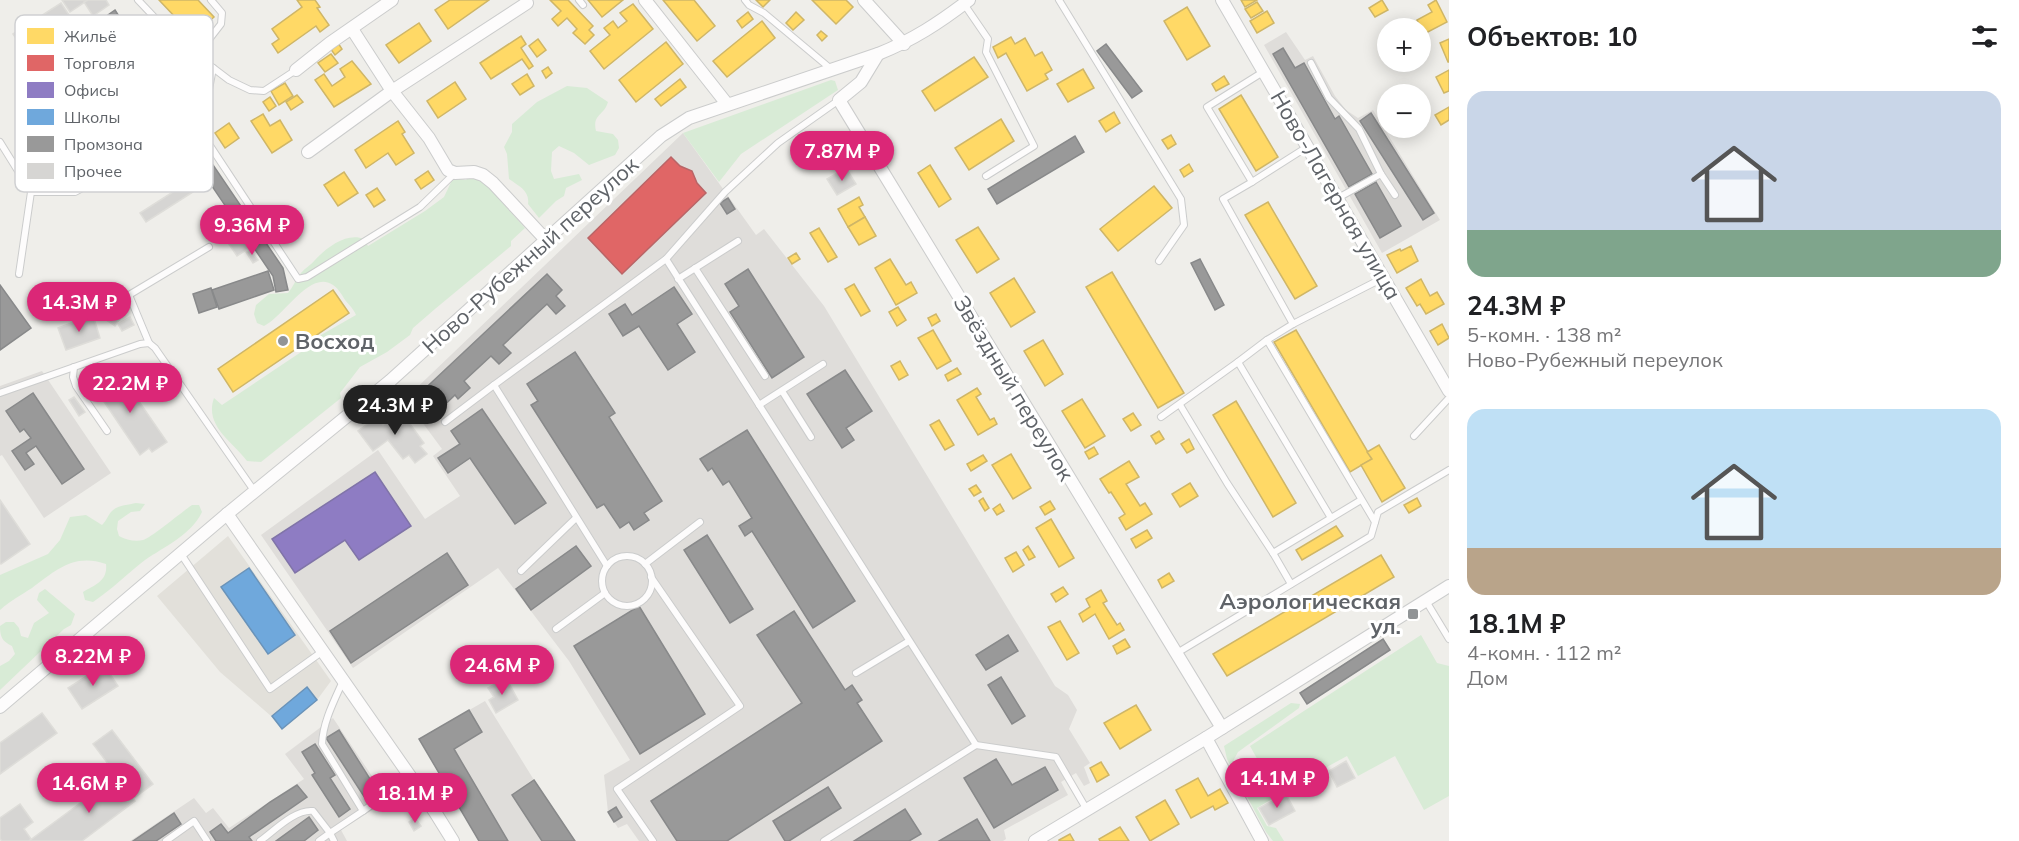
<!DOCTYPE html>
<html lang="ru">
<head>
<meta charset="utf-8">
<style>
	body { margin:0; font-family:Mulish,sans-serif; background:#f2f2f2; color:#202124; height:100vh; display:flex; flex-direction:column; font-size:22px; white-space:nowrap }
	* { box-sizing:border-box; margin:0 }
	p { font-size:20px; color:#757577 }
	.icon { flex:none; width:33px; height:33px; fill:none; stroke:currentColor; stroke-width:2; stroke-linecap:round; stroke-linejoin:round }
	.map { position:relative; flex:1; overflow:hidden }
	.side { display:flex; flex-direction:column; background:#fff; width:570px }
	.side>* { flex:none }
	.buttons { position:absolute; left:1377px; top:18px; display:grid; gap:12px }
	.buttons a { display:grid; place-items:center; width:54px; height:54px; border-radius:50%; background:#fff; box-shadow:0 3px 15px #0003; font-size:30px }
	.price { position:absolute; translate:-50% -51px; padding:0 14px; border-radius:21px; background:#db2777; color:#fff; font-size:20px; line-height:39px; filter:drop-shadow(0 2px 3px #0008) }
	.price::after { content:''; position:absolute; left:50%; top:36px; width:18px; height:14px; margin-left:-9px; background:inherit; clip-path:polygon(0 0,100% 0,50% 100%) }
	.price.on { background:#222; color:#fff }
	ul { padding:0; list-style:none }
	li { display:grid; align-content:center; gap:12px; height:318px; padding:0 18px }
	li span { display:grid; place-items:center; height:186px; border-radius:18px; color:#555 }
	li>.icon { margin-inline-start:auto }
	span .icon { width:108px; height:108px; fill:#fffc; stroke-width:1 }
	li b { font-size:26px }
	h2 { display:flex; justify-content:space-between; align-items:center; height:72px; padding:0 18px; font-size:26px }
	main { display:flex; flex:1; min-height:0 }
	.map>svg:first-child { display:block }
	.industrial { fill:#dfddda }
	.education { fill:#e2e0da }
	.green { fill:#d8ebd6 }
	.homes { fill:#ffd966; stroke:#cfb667; stroke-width:1.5 }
	.shops { fill:#e06666; stroke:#b96567; stroke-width:1.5 }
	.offices { fill:#8e7cc3; stroke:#8074a8; stroke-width:1.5 }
	.schools { fill:#6fa8dc; stroke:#6a93b9; stroke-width:1.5 }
	.industry { fill:#999; stroke:#88898a; stroke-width:1.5 }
	.building { fill:#d6d5d3; stroke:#deddd9; stroke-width:1.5 }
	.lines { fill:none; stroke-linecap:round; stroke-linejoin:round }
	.lane-casing { stroke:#cbcccc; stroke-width:8 }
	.street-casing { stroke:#cbcccc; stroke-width:14 }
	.lane { stroke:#fdfcfc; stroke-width:6 }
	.street { stroke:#fdfcfc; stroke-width:12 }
	.poi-dot { fill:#919496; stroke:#fff; stroke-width:2 }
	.labels { text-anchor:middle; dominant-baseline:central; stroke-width:6; stroke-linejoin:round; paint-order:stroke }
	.street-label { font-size:22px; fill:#5f6368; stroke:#fff }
	.poi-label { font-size:22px; font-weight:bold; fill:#5f6368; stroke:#fff; text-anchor:start }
	.key { fill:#fff; stroke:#cfd0d2; stroke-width:1.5 }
	.key-label { font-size:16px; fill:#5f6368 }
</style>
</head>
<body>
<main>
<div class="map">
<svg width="1449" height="841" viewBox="0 0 1449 841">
	<rect width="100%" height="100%" fill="#efeeea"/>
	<g class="industrial">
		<polygon points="1286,32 1305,60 1313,56 1335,96 1346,110 1358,118 1373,110 1440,220 1382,253 1264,45"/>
		<polygon points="683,133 756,235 764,229 824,306 1055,686 1068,695 1077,710 1069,729 1090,763 1084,767 1090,783 1084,786 1076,773 1061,782 1068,795 1004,830 1006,839 1003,841 639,841 627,824 618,828 608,812 604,775 630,760 569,661 498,568 353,668 261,535 378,450 425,519 460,496 433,456 442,449 405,399"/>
		<polygon points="42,371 111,473 44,518 2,455 0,456 0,386"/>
		<polygon points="485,701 534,780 575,841 479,841 419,739"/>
		<polygon points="333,718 388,800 341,830 347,841 130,841 194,798 206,813 213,808 229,828 304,779 285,754"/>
	</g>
	<polygon class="education" points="228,536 331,681 317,700 282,729 271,716 220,672 157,596"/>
	<g class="green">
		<polygon points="831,80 835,81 838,90 741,154 719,182 683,133"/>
		<path d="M567,86L587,88L608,102C604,116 592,114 596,131L613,134L618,140L619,148L615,155L589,165L574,153L559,146L552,152L551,171L554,179L579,174L582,180L566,188L564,196L556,201L539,218L528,204C530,191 519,186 509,179L507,154L504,147L512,132V124L537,102Z"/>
		<path d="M453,178L466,180L468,178L483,181L525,228L511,241V246L435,309L413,328L410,335L387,352L360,367L340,393L341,398L261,462L247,461C233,442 204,426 214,398L222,405L316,342L321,335L356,315C353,307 346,303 342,295C317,256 287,315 264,326L257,323L254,314L256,305L269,294L288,293C293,287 296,279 301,273C305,268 311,265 315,260C327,247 347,232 364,239L368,246L425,211L444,197Z"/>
		<path d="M136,503L145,504L140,511L131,512L118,521L117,529L119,536C126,540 136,542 143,540C151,538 183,511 192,505H199L202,512C192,534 164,547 145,560C127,574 111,590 93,602L85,600L83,592C95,585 108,581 106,564C74,553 56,570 32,588C21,595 10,601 0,610V575L48,554L60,540L70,517L86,515L102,525C107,520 107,517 111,512C117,505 128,505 136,503Z"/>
		<path d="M45,589L75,614L71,625L64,629L0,690V666L9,661L15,654L12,646C2,641 0,637 0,626L6,622H14L19,628L21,636L28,638L34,623L49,613L37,600L39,593Z"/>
		<polygon points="1421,635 1437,663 1449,666 1449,796 1424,810 1395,756 1358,776 1347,756 1325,768 1305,762 1270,782 1250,746"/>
		<polygon points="1291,703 1300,704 1299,708 1238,752 1232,763 1244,779 1261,778 1271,784 1306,765 1318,768 1322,774 1315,783 1284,792 1257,808 1267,826 1276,828 1284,841 1273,841 1266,832 1227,759 1224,746"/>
	</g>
	<g class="homes">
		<polygon points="159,0 198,0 214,17 193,36"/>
		<polygon points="297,0 315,0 320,7 317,8 329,25 320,32 316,26 278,53 272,44 279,39 272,29 302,7"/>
		<polygon points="450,0 489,0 448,29 435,10"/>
		<polygon points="550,0 568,0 593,26 589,30 594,35 585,44 573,33 577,29 567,18 558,26 552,19 561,11"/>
		<polygon points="588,0 623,0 602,17"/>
		<polygon points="663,0 694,0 715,26 697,41"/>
		<polygon points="756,0 770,0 763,7"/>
		<polygon points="812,0 846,0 853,7 836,24"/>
		<polygon points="1241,0 1257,0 1245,7"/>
		<polygon points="1382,0 1388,10 1375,17 1369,8"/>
		<polygon points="1436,0 1447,22 1424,34 1417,20 1432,12 1428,5"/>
		<polygon points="1257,2 1263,11 1251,18 1245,9"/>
		<polygon points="633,4 653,29 604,69 590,51 610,35 604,28 613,21 618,28 627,21 620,13"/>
		<polygon points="1187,7 1210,46 1187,60 1164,21"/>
		<polygon points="1267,11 1274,23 1257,33 1250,21"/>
		<polygon points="748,12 753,19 742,28 737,21"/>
		<polygon points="796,12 804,20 793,30 786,23"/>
		<polygon points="762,21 775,38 727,77 713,61"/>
		<polygon points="419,23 431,41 399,63 386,45"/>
		<polygon points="821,31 827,36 822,41 817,35"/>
		<polygon points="521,36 526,44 521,48 533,66 529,69 522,59 491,79 480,63"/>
		<polygon points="1011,37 1015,44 1025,38 1035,56 1042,52 1052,70 1045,74 1048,79 1027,91 1006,53 998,58 993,47"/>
		<polygon points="538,39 546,50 537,57 529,46"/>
		<polygon points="1449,39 1449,62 1448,62 1440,43"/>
		<polygon points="666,42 683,64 636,102 619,80"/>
		<polygon points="338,43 342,49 335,55 330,48"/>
		<polygon points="331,54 338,63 325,72 318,63"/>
		<polygon points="974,57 988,77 935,111 922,91"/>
		<polygon points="352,61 371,84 334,107 315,80 324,74 332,86 345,77 340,69"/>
		<polygon points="1396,62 1414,62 1400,69"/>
		<polygon points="548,67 552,73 546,78 542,71"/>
		<polygon points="1083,69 1094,88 1068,102 1057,84"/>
		<polygon points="1449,70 1449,91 1444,93 1436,77"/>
		<polygon points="527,74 534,86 520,95 512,84"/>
		<polygon points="1224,76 1229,84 1216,91 1212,84"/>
		<polygon points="680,79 686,87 661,106 655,99"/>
		<polygon points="455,82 466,99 438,118 427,101"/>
		<polygon points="285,83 293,96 279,105 271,91"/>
		<polygon points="297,95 303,102 291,110 286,102"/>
		<polygon points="1241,95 1278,157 1256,171 1219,109"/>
		<polygon points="270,97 276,106 269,111 263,102"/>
		<polygon points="1449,107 1449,120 1441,125 1435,115"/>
		<polygon points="1114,112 1120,123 1106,132 1099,121"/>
		<polygon points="263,114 270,126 280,120 292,140 272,153 251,121"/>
		<polygon points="1001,119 1014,141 969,170 955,148"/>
		<polygon points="398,121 405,132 402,134 414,153 396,165 388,153 366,168 355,150"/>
		<polygon points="229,123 239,138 225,148 215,133"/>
		<polygon points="1171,135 1176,144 1168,149 1162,140"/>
		<polygon points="1189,164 1193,171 1184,177 1180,170"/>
		<polygon points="930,165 951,199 939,207 918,173"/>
		<polygon points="428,171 434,180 421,189 415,180"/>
		<polygon points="344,172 358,193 338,206 324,185"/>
		<polygon points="1154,186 1172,208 1118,251 1100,229"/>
		<polygon points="377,188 385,200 374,207 366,195"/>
		<polygon points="859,197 863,205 859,207 865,217 848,227 838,209"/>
		<polygon points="1268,202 1317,286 1295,299 1245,215"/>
		<polygon points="865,217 876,236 859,245 848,227"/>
		<polygon points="978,227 999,259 977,273 956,240"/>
		<polygon points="819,228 837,257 828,262 810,233"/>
		<polygon points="1411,246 1418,261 1397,273 1387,255 1400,249 1401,251"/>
		<polygon points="796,253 800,259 792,264 788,258"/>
		<polygon points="890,259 906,285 911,282 917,293 896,305 875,268"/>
		<polygon points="1112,272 1184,393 1158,408 1086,287"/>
		<polygon points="1014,278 1035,312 1011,327 990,293"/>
		<polygon points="1421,279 1430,296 1437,292 1444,304 1426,314 1420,304 1417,306 1406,288"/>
		<polygon points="854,284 870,311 861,316 845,289"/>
		<polygon points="333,290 349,313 233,392 218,369"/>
		<polygon points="898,307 906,320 897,326 889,312"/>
		<polygon points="936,314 940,321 932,326 928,318"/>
		<polygon points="1442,324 1449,338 1438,345 1430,331"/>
		<polygon points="933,330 951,361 937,369 918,338"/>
		<polygon points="1296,330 1372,459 1350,472 1274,342"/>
		<polygon points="1043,340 1063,374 1045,386 1024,351"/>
		<polygon points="900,361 908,375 899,380 891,366"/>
		<polygon points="957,368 961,374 948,381 945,375"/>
		<polygon points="977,388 981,394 976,397 990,420 994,418 997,424 978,435 957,400"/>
		<polygon points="1082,399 1105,436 1085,448 1062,411"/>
		<polygon points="1236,401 1296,503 1273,517 1213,415"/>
		<polygon points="1133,413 1141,425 1131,431 1123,419"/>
		<polygon points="939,420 954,445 945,450 930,425"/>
		<polygon points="1159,431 1164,439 1156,444 1151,436"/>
		<polygon points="1189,439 1194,449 1187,453 1181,444"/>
		<polygon points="1379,445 1405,488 1382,502 1361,465 1372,459 1367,452"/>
		<polygon points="1094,447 1098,454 1089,459 1085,452"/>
		<polygon points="1011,454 1031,488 1013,499 992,465"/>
		<polygon points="983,455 987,461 971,471 967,464"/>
		<polygon points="1129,461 1139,477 1126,484 1140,506 1145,503 1152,514 1126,530 1119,518 1125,514 1111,492 1109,493 1100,479"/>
		<polygon points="1190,483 1198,496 1180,507 1172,494"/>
		<polygon points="976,485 981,492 974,496 969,489"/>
		<polygon points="983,498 989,508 985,511 979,501"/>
		<polygon points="1417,498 1421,506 1409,513 1404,505"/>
		<polygon points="1050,501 1055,509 1045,515 1040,507"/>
		<polygon points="1000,504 1004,511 997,515 993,509"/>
		<polygon points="1051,519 1074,558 1059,567 1036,528"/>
		<polygon points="1336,526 1343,536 1302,560 1296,550"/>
		<polygon points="1147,530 1152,538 1136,548 1131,539"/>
		<polygon points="1028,546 1035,557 1029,560 1023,550"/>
		<polygon points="1016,552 1024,565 1013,572 1005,558"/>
		<polygon points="1381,555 1394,577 1227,676 1213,654"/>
		<polygon points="1169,573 1174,581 1162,588 1158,580"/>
		<polygon points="1063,587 1068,594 1056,602 1051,594"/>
		<polygon points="1101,590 1107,601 1103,603 1117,625 1120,623 1124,630 1109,639 1095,614 1083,622 1079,614 1090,607 1086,599"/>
		<polygon points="1060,621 1079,653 1067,660 1048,627"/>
		<polygon points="1125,639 1130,647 1117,654 1113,646"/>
		<polygon points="1136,705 1151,730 1120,749 1104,723"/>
		<polygon points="1101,762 1109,775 1097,782 1090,768"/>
		<polygon points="1198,778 1208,796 1220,789 1228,803 1215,810 1213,806 1191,818 1176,790"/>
		<polygon points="1165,800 1179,824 1150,841 1136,817"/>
		<polygon points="1120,827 1129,841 1100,841 1099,839"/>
		<polygon points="1070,834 1074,841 1059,841 1059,840"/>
	</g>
	<polygon class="shops" points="671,157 680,166 692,171 697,183 706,193 622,274 588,238"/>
	<polygon class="offices" points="375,472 411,526 359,560 345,540 295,573 272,539"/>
	<g class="schools">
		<polygon points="249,568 295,635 268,654 221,587"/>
		<polygon points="307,687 317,700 282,729 272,716"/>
	</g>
	<g class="industry">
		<polygon points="115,10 122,21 99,38 91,27"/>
		<polygon points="1106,44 1142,91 1132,98 1097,51"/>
		<polygon points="1283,48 1295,68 1304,63 1335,119 1339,116 1372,174 1349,187 1273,54"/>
		<polygon points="173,106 283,268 288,290 276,292 273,276 163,114"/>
		<polygon points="1371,113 1434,213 1423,220 1360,121"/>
		<polygon points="1075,136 1084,152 997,204 988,189"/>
		<polygon points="1376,182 1401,226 1380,238 1355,194"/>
		<polygon points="728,198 735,209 727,214 720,203"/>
		<polygon points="1200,259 1224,305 1215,310 1191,263"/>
		<polygon points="748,269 804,357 772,378 730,312 739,306 725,284"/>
		<polygon points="268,271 274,290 219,309 212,290"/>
		<polygon points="547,274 562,290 556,296 565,306 556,314 547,304 503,345 511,353 499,364 491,356 464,381 470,388 458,399 455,395 432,417 415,398"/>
		<polygon points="0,285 31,328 0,350"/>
		<polygon points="674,287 692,314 677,324 695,352 668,370 639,326 623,336 609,314 625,304 632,315"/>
		<polygon points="211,288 217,307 199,313 193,294"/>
		<polygon points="575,352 615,413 609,417 662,501 644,513 649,520 634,530 629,522 620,528 604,504 597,508 531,405 538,401 527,384"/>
		<polygon points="845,370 872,411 846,428 854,440 842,448 807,394"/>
		<polygon points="33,393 84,469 62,484 36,446 26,453 34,464 25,470 12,451 31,438 24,429 20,432 6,411"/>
		<polygon points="482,409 546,503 515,524 470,458 448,473 438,458 460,444 451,431"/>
		<polygon points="747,430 855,601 813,628 752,531 745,536 739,526 752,518 729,481 723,485 712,468 708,471 700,459"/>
		<polygon points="707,535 753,609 730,623 684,550"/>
		<polygon points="576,546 591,566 531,610 516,589"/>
		<polygon points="447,553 468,585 351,663 330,631"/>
		<polygon points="639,606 705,714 640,754 574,646"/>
		<polygon points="794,611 845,690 852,685 862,700 857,703 882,741 727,841 677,841 651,801 802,703 757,635"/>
		<polygon points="1008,635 1018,651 986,670 976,655"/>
		<polygon points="1383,639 1390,650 1307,704 1300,693"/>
		<polygon points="1001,677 1025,716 1012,724 988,685"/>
		<polygon points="469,710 482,732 454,749 508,841 479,841 419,739"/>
		<polygon points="339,730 377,790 365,798 326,738"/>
		<polygon points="315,744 335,775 330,778 350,809 339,817 312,775 315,773 302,752"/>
		<polygon points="996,759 1012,785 1045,767 1058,790 994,828 964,778"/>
		<polygon points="534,780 575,841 542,841 512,795"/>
		<polygon points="297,785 307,797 249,837 252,841 216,841 210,832 221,824 228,833 270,802"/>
		<polygon points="828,787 841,808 789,841 785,841 773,821"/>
		<polygon points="616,807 622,817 614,822 608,812"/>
		<polygon points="905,809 921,834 909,841 854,841"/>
		<polygon points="174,813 181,824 156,841 133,841"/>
		<polygon points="309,817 318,830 304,841 276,841"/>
		<polygon points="977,819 990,841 939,841"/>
	</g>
	<g class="building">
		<polygon points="62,0 88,0 70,12"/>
		<polygon points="88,0 106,0 109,5 93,16 84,2"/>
		<polygon points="61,3 75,24 27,55 13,34"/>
		<polygon points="846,168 856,184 837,195 827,179"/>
		<polygon points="201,174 207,183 146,222 140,213"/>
		<polygon points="229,220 249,248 237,256 218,228"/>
		<polygon points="250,250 258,260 253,263 246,252"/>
		<polygon points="111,300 115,306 106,313 102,307"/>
		<polygon points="111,312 120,319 115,326 105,319"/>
		<polygon points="93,315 100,338 66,350 58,328"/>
		<polygon points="130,317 134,325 122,331 118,324"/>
		<polygon points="118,371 167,442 152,452 149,448 140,455 94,387"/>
		<polygon points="74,397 85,412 79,416 69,400"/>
		<polygon points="406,408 415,420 410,424 424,443 420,446 427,454 415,463 409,455 403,459 388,440 373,451 358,431 377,417 383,425"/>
		<polygon points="0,500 30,544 1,564 0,563"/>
		<polygon points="104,665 118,686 82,709 68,688"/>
		<polygon points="506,678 518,700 496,713 489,700 494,697 488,688"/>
		<polygon points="42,713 57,733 0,774 0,743"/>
		<polygon points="112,730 153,784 134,798 93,744"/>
		<polygon points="1346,761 1355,778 1337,787 1329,771"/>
		<polygon points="117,776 135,801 82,841 29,841"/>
		<polygon points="1286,794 1295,811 1269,825 1259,808"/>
		<polygon points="20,804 33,822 24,829 31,839 29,841 2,841 0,839 0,818"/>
		<polygon points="415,818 421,826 414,831 409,822"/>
	</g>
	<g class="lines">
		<g class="lane-casing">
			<g id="lane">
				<polyline points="138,0 175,39 229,80 250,90 264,91 296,70"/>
				<polyline points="579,0 583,5"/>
				<polyline points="745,0 749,5 764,13 831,69"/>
				<polyline points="1059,0 1181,199 1184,225 1159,261"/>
				<polyline points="964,4 988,39 986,52 1034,146 986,176"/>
				<polyline points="197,55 221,24 222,13 211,0"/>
				<polyline points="1311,63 1329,98 1359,129 1381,174 1395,195"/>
				<polyline points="213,68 201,132 298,279 307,277 420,207 455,173"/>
				<polyline points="1263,72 1207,107 1252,182 1307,147"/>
				<polyline points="0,142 31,192 75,192 145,154"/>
				<polyline points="1252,182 1223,199 1293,324 1383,278"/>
				<polyline points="1338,198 1381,174"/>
				<polyline points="666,259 976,745"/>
				<polyline points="695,268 765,376"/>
				<polyline points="19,274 31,192"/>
				<polyline points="678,279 738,241"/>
				<polyline points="1293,324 1267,340 1375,522"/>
				<polyline points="1267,340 1238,362 1331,518"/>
				<polyline points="149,343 129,295 209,247"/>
				<polyline points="74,367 73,377 76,386 107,431"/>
				<polyline points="782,391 811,437"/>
				<polyline points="0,393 140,344 149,343 155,348 255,492"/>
				<polyline points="759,405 823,364"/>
				<polyline points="1180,405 1227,483 1273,553"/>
				<polyline points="1161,417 1238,362"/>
				<polyline points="445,422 494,385"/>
				<polyline points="1414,436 1449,398"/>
				<polyline points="181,554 270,689 323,651"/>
				<circle cx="627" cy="581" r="25"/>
				<polyline points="645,564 700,522"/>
				<polyline points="607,566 494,385 666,259 725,192 778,143 839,100"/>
				<polyline points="521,571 576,518"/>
				<polyline points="651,577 740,706 617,789 653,841"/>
				<polyline points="1291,584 1273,553 1361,500"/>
				<polyline points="1426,601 1449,639"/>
				<polyline points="556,629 605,593"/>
				<polyline points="1177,653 1371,536 1378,512 1449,470"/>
				<polyline points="856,673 909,641"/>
				<path d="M343,681C334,701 323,722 322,744L363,811L411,777"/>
				<polyline points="166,841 194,821 207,841"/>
				<path d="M260,841C274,831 295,809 313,811L330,833L363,811"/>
				<polyline points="319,841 330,833 334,841"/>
				<polyline points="824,841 976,745 1056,757 1087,810"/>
			</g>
		</g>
		<g class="street-casing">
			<g id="street">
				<polyline points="645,0 727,104"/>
				<polyline points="864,0 904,44"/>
				<polyline points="1222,0 1449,391"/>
				<polyline points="352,29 392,91 429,138 448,170 455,173 474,172 483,175 493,183 547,241"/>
				<polyline points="878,54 861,82 839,100 1222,728"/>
				<polyline points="296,70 330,43 392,0"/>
				<polyline points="308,152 392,91 527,3"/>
				<polyline points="227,514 435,812 453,841"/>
				<path d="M0,707L227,514L390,381L661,136L689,118L878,54C913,40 939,23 969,0"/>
				<polyline points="1206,738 1262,841"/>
				<polyline points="1035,841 1206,738 1449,586"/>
			</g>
		</g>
		<use href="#lane" class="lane"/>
		<use href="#street" class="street"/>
	</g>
	<g class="poi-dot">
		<circle cx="283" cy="341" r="6"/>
		<rect x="1407" y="608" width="12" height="12" rx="3"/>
	</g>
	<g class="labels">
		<g class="street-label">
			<text transform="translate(1336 195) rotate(60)">Ново-Лагерная улица</text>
			<text transform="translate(530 255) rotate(-42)">Ново-Рубежный переулок</text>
			<text transform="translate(1014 388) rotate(59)">Звёздный переулок</text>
		</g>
		<g class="poi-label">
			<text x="295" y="341">Восход</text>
			<text x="1401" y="601" text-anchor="end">Аэрологическая<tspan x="1401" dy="25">ул.</tspan></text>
		</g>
	</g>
	<rect x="15" y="15" width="198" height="177" rx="9" class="key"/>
	<rect x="27" y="28" width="27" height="16" fill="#ffd966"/>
	<rect x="27" y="55" width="27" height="16" fill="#e06666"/>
	<rect x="27" y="82" width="27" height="16" fill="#8e7cc3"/>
	<rect x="27" y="109" width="27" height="16" fill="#6fa8dc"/>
	<rect x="27" y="136" width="27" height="16" fill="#999"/>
	<rect x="27" y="163" width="27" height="16" fill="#d6d5d3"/>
	<g class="key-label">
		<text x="64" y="42">Жильё</text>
		<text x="64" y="69">Торговля</text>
		<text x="64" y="96">Офисы</text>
		<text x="64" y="123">Школы</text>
		<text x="64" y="150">Промзона</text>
		<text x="64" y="177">Прочее</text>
	</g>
</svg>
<div class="buttons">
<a>+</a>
<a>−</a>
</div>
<b class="price" style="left:842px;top:182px">7.87M ₽</b>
<b class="price" style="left:252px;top:256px">9.36M ₽</b>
<b class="price" style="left:79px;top:333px">14.3M ₽</b>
<b class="price" style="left:130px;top:414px">22.2M ₽</b>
<b class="price on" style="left:395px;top:436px">24.3M ₽</b>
<b class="price" style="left:93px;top:687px">8.22M ₽</b>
<b class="price" style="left:502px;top:696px">24.6M ₽</b>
<b class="price" style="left:1277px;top:809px">14.1M ₽</b>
<b class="price" style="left:89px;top:814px">14.6M ₽</b>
<b class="price" style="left:415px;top:824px">18.1M ₽</b>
</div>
<section class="side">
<h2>Объектов: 10<svg class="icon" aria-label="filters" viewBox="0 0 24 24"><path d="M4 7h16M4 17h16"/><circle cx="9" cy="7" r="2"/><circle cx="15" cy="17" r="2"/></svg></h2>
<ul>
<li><span style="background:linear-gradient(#c9d6e8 75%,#7fa58c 0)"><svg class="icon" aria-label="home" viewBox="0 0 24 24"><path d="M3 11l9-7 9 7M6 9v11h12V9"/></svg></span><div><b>24.3M ₽</b><p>5-комн. · 138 m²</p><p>Ново-Рубежный переулок</p></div></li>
<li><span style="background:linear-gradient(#bfe0f5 75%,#b9a48a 0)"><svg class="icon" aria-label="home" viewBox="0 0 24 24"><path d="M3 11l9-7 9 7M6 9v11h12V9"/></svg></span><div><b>18.1M ₽</b><p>4-комн. · 112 m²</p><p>Дом</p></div></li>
</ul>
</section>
</main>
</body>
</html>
